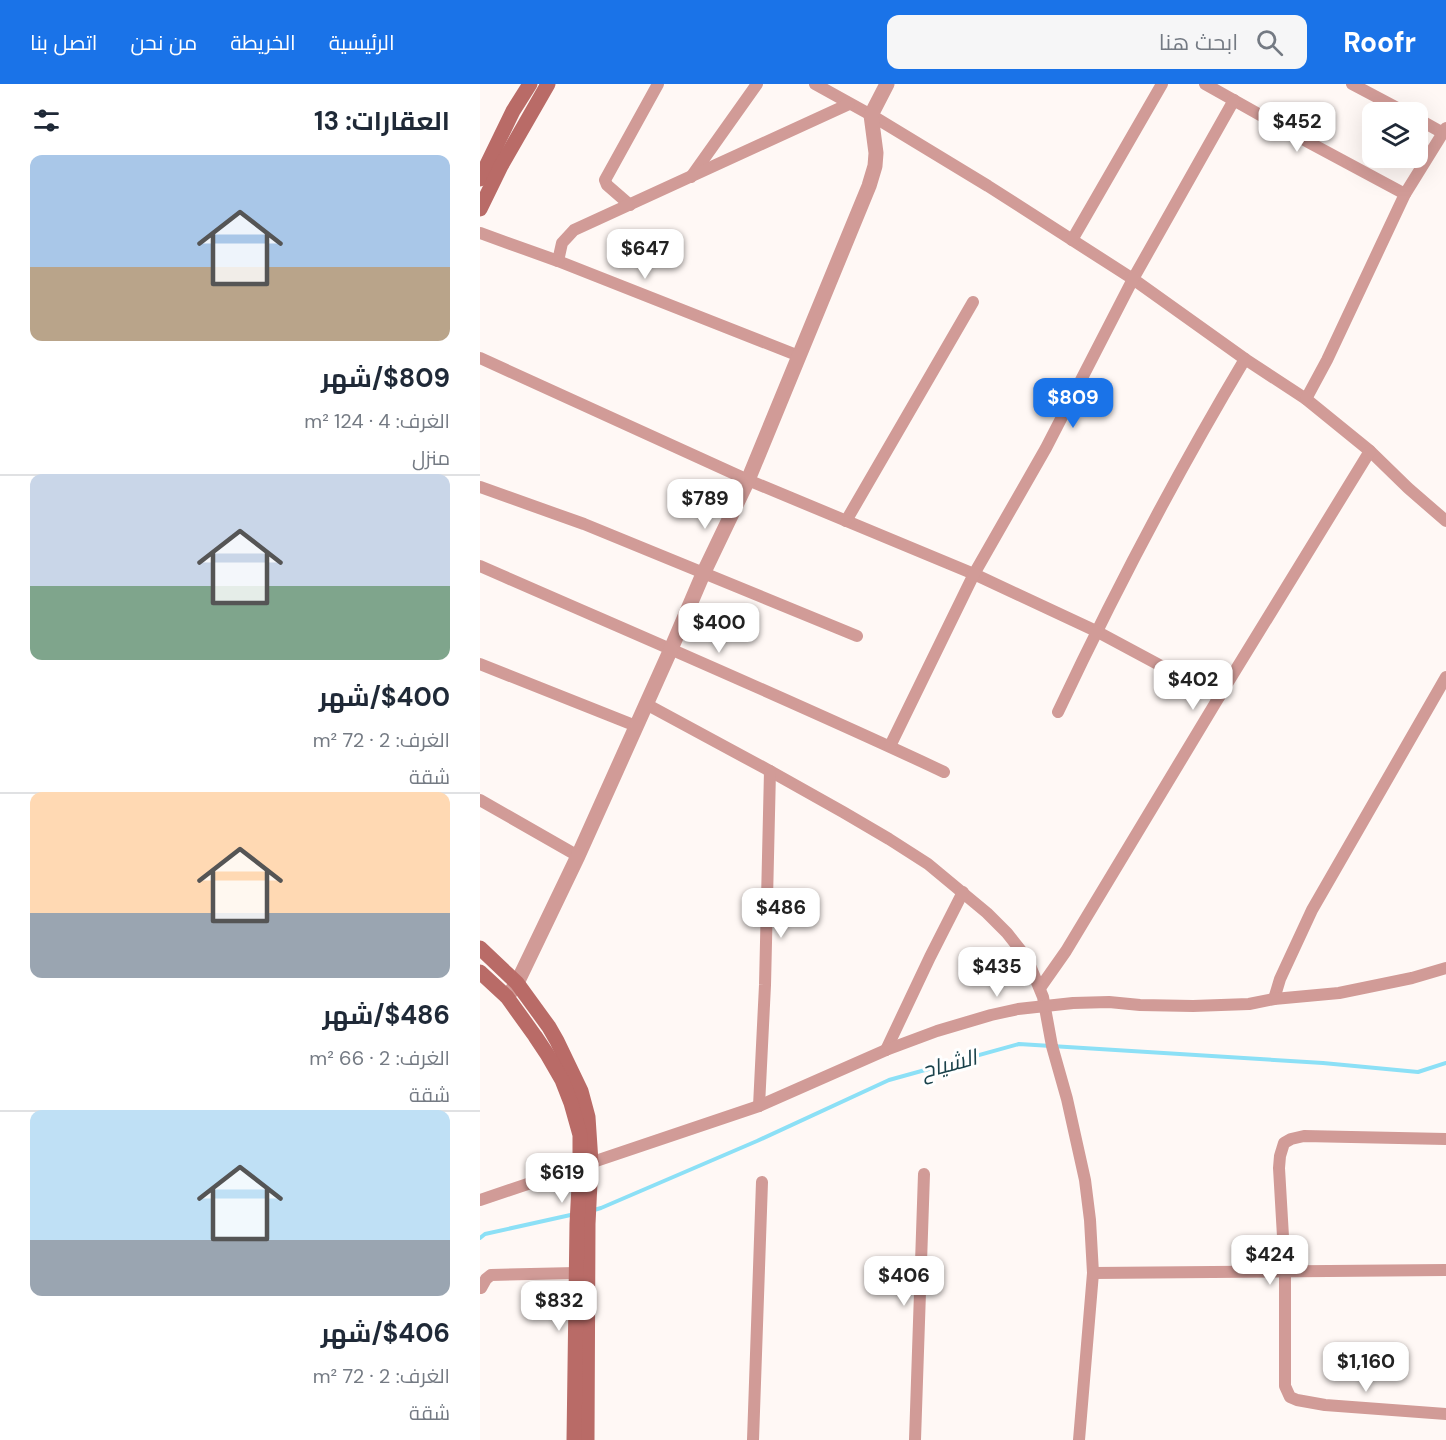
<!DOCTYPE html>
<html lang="ar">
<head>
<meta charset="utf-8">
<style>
	body { margin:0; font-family:"DM Sans",Cairo,sans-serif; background:#f6f6f7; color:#1f2937; direction:rtl; height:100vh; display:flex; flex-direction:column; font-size:22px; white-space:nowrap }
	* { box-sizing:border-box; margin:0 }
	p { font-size:20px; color:#747a83 }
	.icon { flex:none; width:33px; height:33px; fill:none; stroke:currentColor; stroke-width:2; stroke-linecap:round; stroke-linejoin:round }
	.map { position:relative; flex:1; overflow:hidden; direction:ltr }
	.details { display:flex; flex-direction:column; background:#fff; width:480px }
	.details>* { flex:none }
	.controls { position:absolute; left:882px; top:18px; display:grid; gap:12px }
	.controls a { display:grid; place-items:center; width:66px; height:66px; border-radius:12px; background:#fff; box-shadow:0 6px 24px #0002; font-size:30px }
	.price { position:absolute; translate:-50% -51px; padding:0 14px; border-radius:12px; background:#fff; color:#222; font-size:20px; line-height:39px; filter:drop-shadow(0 2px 3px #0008) }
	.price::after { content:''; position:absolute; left:50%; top:36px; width:18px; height:14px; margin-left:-9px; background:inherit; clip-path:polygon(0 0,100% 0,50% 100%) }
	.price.selected { background:#1a73e8; color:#fff }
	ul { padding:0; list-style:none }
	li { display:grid; align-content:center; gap:12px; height:318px; padding:0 30px }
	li+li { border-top:2px solid #e0e1e3 }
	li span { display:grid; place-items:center; height:186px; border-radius:12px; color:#555 }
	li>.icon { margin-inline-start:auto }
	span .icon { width:108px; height:108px; fill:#fffc; stroke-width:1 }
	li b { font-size:26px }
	h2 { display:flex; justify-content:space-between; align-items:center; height:72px; padding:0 30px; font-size:26px }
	header { display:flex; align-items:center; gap:36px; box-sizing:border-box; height:84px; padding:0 30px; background:#1a73e8; color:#fff }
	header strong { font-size:28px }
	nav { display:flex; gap:33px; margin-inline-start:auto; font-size:21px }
	.search { width:420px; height:54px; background:#f6f6f7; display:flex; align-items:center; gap:15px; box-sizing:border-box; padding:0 21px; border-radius:12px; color:#747a83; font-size:22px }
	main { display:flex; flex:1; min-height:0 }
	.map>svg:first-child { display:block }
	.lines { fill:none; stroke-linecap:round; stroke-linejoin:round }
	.stream { stroke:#8ce0f6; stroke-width:4 }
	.minor { stroke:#d19b97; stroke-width:12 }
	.tertiary { stroke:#d19b97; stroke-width:15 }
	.secondary { stroke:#b96b67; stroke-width:15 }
	.labels { text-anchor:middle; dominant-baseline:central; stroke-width:6; stroke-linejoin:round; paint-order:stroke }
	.water-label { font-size:22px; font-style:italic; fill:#1a424b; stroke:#fff }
</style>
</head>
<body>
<header>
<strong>Roofr</strong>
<div class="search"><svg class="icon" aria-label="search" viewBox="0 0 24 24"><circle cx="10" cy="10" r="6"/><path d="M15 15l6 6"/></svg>ابحث هنا</div>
<nav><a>الرئيسية</a><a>الخريطة</a><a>من نحن</a><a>اتصل بنا</a></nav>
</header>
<main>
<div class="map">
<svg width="966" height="1356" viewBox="0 0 966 1356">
	<rect width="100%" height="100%" fill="#fff8f5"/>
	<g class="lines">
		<g class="stream">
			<polyline points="114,1126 121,1124 277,1057 409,996 539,960 843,979 938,988 966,979"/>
			<polyline points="0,1154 5,1150 95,1130"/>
		</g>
		<g class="minor">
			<polyline points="335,0 391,31 508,102 653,195 765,275 826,315 890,367 928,404 966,437"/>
			<polyline points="725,0 830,59 925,110"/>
			<polyline points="872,0 925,28"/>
			<polyline points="938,35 963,49"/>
			<polyline points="211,93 277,0"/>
			<polyline points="150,121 127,101 125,96 178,0"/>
			<polyline points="0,149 78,177 319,272"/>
			<polyline points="592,156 682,0"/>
			<polyline points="78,177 82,159 94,146 369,20"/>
			<polyline points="0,274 268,396 494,490 616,547 739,613"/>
			<polyline points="826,315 847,276 925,110 966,44"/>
			<polyline points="0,403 104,440 377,552"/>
			<polyline points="366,437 493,218"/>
			<path d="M0,482C155,550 311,616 464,688"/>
			<polyline points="0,580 156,642"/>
			<polyline points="166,620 290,687 363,728 409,755 448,780 507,829 527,849 542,868 551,884 563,913 572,962 587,1015 605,1096 610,1136 613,1189 599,1356"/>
			<path d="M578,628C635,507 697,389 765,275"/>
			<polyline points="410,662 494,490 566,364 653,195 754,16"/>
			<polyline points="0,716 98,772"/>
			<polyline points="560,904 586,867 739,613 890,367"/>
			<polyline points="794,915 800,895 832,826 966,593"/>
			<polyline points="406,966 450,873 483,808"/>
			<polyline points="279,1022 285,901 290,687"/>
			<polyline points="966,1055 824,1052 811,1055 804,1059 800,1072 799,1084 805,1187 805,1302 810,1313 817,1316 845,1321 966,1330"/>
			<polyline points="0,1116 279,1022 406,966 457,947 511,931 538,925 593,919 629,918 660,921 713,922 769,920 794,915 859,909 932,894 966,884"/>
			<polyline points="613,1189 966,1186"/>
			<polyline points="1,1204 6,1195 11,1191 96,1189"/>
			<polyline points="273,1356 282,1098"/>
			<polyline points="435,1356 444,1090"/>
		</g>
		<polyline class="tertiary" points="27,913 37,899 98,772 191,565 223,490 268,396 389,102 395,82 396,69 391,31 407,0"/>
		<g class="secondary">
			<polyline points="0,95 33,27 50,0"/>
			<polyline points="0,125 21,82 68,0"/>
			<polyline points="0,864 37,899 69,943 77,957 101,1007 108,1033 111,1078 108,1140 107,1356"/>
			<polyline points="0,888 27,913 55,952 67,970 82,996 91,1019 100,1051 100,1083 97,1140 94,1356"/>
		</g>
	</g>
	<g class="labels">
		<g class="water-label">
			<text transform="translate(469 980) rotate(-15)">الشياح</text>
		</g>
	</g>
</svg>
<div class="controls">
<a><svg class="icon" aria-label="layers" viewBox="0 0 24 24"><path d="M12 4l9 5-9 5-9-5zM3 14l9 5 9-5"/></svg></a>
</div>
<b class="price" style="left:817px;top:69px">$452</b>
<b class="price" style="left:165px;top:196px">$647</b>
<b class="price selected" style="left:593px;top:345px">$809</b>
<b class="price" style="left:225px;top:446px">$789</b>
<b class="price" style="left:239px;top:570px">$400</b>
<b class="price" style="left:713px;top:627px">$402</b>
<b class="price" style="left:301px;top:855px">$486</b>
<b class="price" style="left:517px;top:914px">$435</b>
<b class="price" style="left:82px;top:1120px">$619</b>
<b class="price" style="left:790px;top:1202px">$424</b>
<b class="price" style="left:424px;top:1223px">$406</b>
<b class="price" style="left:79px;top:1248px">$832</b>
<b class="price" style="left:886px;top:1309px">$1,160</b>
</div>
<section class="details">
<h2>العقارات: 13<svg class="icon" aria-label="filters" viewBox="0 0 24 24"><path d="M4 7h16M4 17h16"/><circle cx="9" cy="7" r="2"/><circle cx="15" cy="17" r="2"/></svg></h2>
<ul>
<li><span style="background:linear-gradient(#a9c7e8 60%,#b9a48a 0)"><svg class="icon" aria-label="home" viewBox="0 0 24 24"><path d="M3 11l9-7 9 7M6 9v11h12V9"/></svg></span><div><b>$809/شهر</b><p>الغرف: 4 · 124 m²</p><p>منزل</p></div></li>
<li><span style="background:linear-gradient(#c9d6e8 60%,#7fa58c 0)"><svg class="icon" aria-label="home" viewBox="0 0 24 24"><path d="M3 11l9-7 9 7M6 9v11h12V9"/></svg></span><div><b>$400/شهر</b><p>الغرف: 2 · 72 m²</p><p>شقة</p></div></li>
<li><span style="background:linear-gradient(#ffd9b3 65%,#9aa5b1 0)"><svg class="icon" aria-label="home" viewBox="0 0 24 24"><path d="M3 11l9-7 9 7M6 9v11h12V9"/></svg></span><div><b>$486/شهر</b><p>الغرف: 2 · 66 m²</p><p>شقة</p></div></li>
<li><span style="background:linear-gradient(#bfe0f5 70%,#9aa5b1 0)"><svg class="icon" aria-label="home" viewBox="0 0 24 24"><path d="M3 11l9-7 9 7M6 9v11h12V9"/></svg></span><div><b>$406/شهر</b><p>الغرف: 2 · 72 m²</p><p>شقة</p></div></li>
</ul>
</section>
</main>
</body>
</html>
